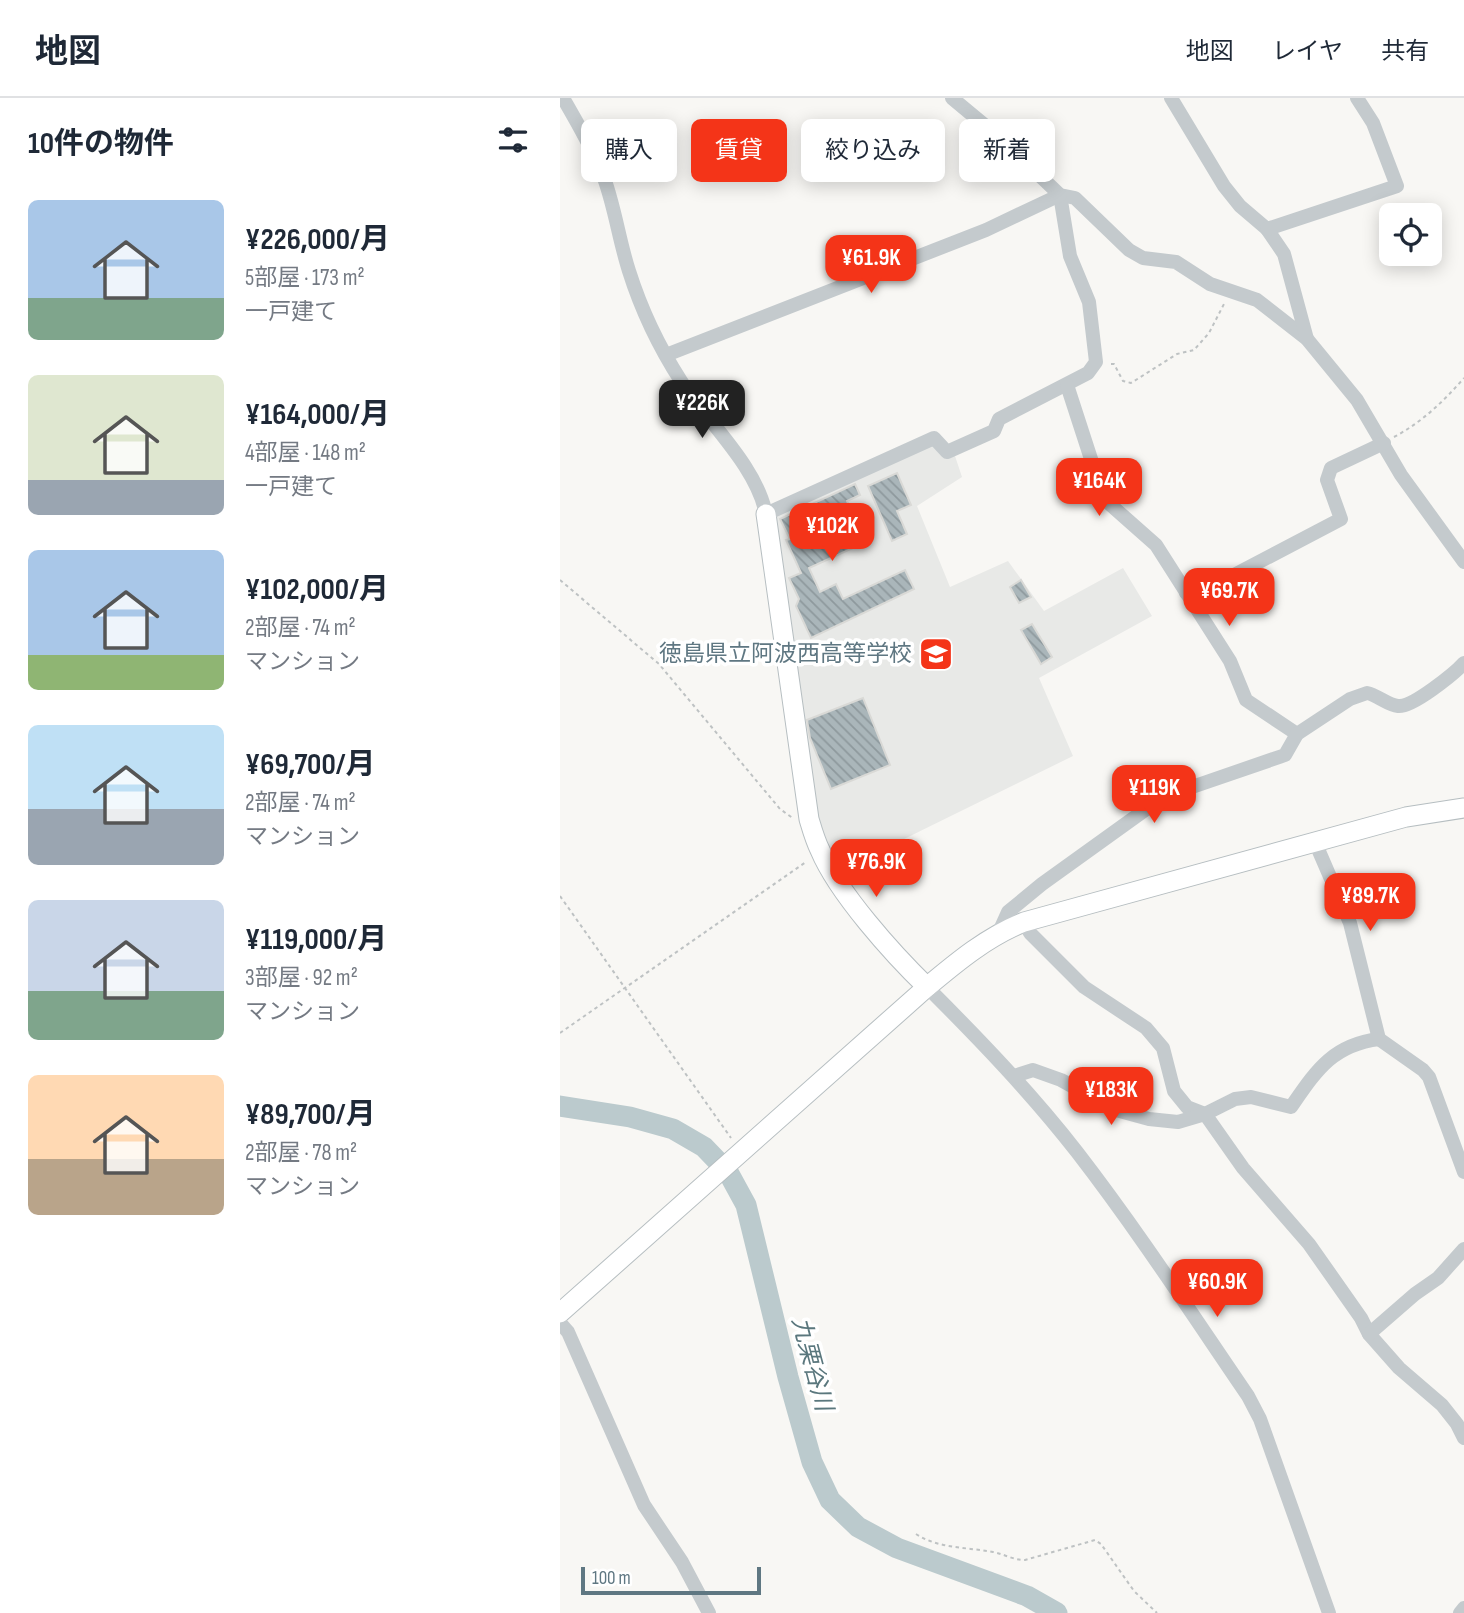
<!DOCTYPE html>
<html lang="ja">
<head>
<meta charset="utf-8">
<style>
	body { margin:0; font-family:"Sofia Sans Condensed","Noto Sans JP",sans-serif; background:#f6f6f7; color:#1f2937; height:100vh; display:flex; flex-direction:column; font-size:26px; white-space:nowrap }
	* { box-sizing:border-box; margin:0 }
	p { font-size:23px; color:#747a83 }
	.icon { flex:none; width:38px; height:38px; fill:none; stroke:currentColor; stroke-width:2; stroke-linecap:round; stroke-linejoin:round }
	.map { position:relative; flex:1; overflow:hidden }
	.drawer { display:flex; flex-direction:column; background:#fff; width:560px }
	.drawer>* { flex:none }
	.guide { position:absolute; left:21px; top:21px; width:665px; height:63px; display:flex; gap:14px }
	.tools { position:absolute; left:819px; top:105px; display:grid; gap:14px }
	.tools a { display:grid; place-items:center; width:63px; height:63px; border-radius:10px; background:#fff; box-shadow:0 4px 18px #0003; font-size:35px }
	.scale { position:absolute; left:21px; bottom:18px; width:180px; box-sizing:border-box; padding-left:7px; border:4px solid #5f7782; border-top:0; font-size:19px; line-height:24px; white-space:nowrap; color:#5f7782; -webkit-text-stroke:5px #fff; paint-order:stroke }
	.price { position:absolute; translate:-50% -60px; padding:0 16px; border-radius:14px; background:#f43418; color:#fff; font-size:23px; line-height:46px; filter:drop-shadow(0 2px 4px #0008) }
	.price::after { content:''; position:absolute; left:50%; top:42px; width:21px; height:16px; margin-left:-10px; background:inherit; clip-path:polygon(0 0,100% 0,50% 100%) }
	.price.selected { background:#222; color:#fff }
	ul { padding:0; list-style:none }
	li { display:flex; align-items:center; gap:21px; height:175px; padding:0 28px }
	li span { display:grid; place-items:center; flex:none; width:196px; height:140px; border-radius:10px; color:#555 }
	li>.icon { margin-inline-start:auto }
	span .icon { width:84px; height:84px; fill:#fffc; stroke-width:1 }
	li b { font-size:30px }
	h2 { display:flex; justify-content:space-between; align-items:center; height:84px; padding:0 28px; font-size:30px }
	.tag { padding:0 24px; border-radius:10px; background:#fff; box-shadow:0 4px 18px #0003; font-size:24px; line-height:63px }
	.tag.selected { background:#f43418; color:#fff }
	header { display:flex; align-items:center; gap:42px; box-sizing:border-box; height:98px; padding:0 35px; background:#fff; border-bottom:2px solid #e0e1e3 }
	header strong { font-size:33px }
	nav { display:flex; gap:38px; margin-inline-start:auto; font-size:24px }
	main { display:flex; flex:1; min-height:0 }
	.map>svg:first-child { display:block }
	.built { fill:#e8e9e7 }
	.lines { fill:none; stroke-linecap:round; stroke-linejoin:round }
	.river { stroke:#bbcacd; stroke-width:21 }
	.building { fill:url(#building-back-hatch); stroke:#d9d9d6; stroke-width:2 }
	.secondary-casing { stroke:#b6bec1; stroke-width:21 }
	.path { stroke:#bec2c3; stroke-width:2; stroke-dasharray:3.5 3.5; stroke-linecap:butt }
	.street { stroke:#c4cacd; stroke-width:14 }
	.secondary { stroke:#fff; stroke-width:19 }
	.labels { text-anchor:middle; dominant-baseline:central; stroke-width:7; stroke-linejoin:round; paint-order:stroke }
	.poi-label { font-size:23px; fill:#5f7782; stroke:#fff; text-anchor:end }
	.water-label { font-size:24px; font-style:italic; fill:#5a777d; stroke:#fff }
</style>
</head>
<body>
<header>
<strong>地図</strong>
<nav><a>地図</a><a>レイヤ</a><a>共有</a></nav>
</header>
<main>
<section class="drawer">
<h2>10件の物件<svg class="icon" aria-label="filters" viewBox="0 0 24 24"><path d="M4 7h16M4 17h16"/><circle cx="9" cy="7" r="2"/><circle cx="15" cy="17" r="2"/></svg></h2>
<ul>
<li><span style="background:linear-gradient(#a9c7e8 70%,#7fa58c 0)"><svg class="icon" aria-label="home" viewBox="0 0 24 24"><path d="M3 11l9-7 9 7M6 9v11h12V9"/></svg></span><div><b>¥226,000/月</b><p>5部屋 · 173 m²</p><p>一戸建て</p></div></li>
<li><span style="background:linear-gradient(#dfe7d0 75%,#9aa5b1 0)"><svg class="icon" aria-label="home" viewBox="0 0 24 24"><path d="M3 11l9-7 9 7M6 9v11h12V9"/></svg></span><div><b>¥164,000/月</b><p>4部屋 · 148 m²</p><p>一戸建て</p></div></li>
<li><span style="background:linear-gradient(#a9c7e8 75%,#8fb573 0)"><svg class="icon" aria-label="home" viewBox="0 0 24 24"><path d="M3 11l9-7 9 7M6 9v11h12V9"/></svg></span><div><b>¥102,000/月</b><p>2部屋 · 74 m²</p><p>マンション</p></div></li>
<li><span style="background:linear-gradient(#bfe0f5 60%,#9aa5b1 0)"><svg class="icon" aria-label="home" viewBox="0 0 24 24"><path d="M3 11l9-7 9 7M6 9v11h12V9"/></svg></span><div><b>¥69,700/月</b><p>2部屋 · 74 m²</p><p>マンション</p></div></li>
<li><span style="background:linear-gradient(#c9d6e8 65%,#7fa58c 0)"><svg class="icon" aria-label="home" viewBox="0 0 24 24"><path d="M3 11l9-7 9 7M6 9v11h12V9"/></svg></span><div><b>¥119,000/月</b><p>3部屋 · 92 m²</p><p>マンション</p></div></li>
<li><span style="background:linear-gradient(#ffd9b3 60%,#b9a48a 0)"><svg class="icon" aria-label="home" viewBox="0 0 24 24"><path d="M3 11l9-7 9 7M6 9v11h12V9"/></svg></span><div><b>¥89,700/月</b><p>2部屋 · 78 m²</p><p>マンション</p></div></li>
</ul>
</section>
<div class="map">
<svg width="904" height="1515" viewBox="0 0 904 1515">
	<defs>
		<pattern id="building-back-hatch" width="6" height="6" patternUnits="userSpaceOnUse" patternTransform="scale(1.75)"><rect width="6" height="6" fill="#aab6ba"/><path d="M-1 5l2 2M0 0l6 6M5-1l2 2" fill="none" stroke="#8e999d"/></pattern>
	</defs>
	<rect width="100%" height="100%" fill="#f8f7f4"/>
	<polygon class="built" points="373,345 394,355 402,379 357,408 390,489 448,463 484,513 563,470 592,518 479,580 513,658 281,772 265,748 254,711 210,417"/>
	<g class="lines">
		<polyline class="river" points="0,1008 70,1019 113,1031 144,1049 168,1074 186,1107 228,1279 252,1364 270,1402 298,1429 337,1450 467,1498 497,1515"/>
	</g>
	<g class="building">
		<polygon points="337,375 351,407 337,413 347,436 332,443 308,388"/>
		<polygon points="295,386 300,397 287,403 306,444 249,470 260,494 276,486 283,501 345,472 354,491 251,540 236,508 239,501 229,480 241,475 226,442 230,441 220,421"/>
		<polygon points="461,482 471,499 459,505 450,489"/>
		<polygon points="472,526 492,559 481,566 461,532"/>
		<polygon points="303,600 330,667 271,691 250,640 247,622"/>
	</g>
	<g class="lines">
		<g class="secondary-casing">
			<g id="secondary">
				<path d="M206,416L249,721C252,731 255,742 260,752C278,795 333,856 367,889"/>
				<path d="M0,1215L367,889C398,863 427,839 464,824L846,719L904,710"/>
			</g>
		</g>
		<g class="path">
			<polyline points="551,266 554,266 563,283 571,285 617,256 634,252 649,235 665,204"/>
			<path d="M834,339C862,324 883,304 904,280"/>
			<polyline points="0,482 99,566 220,711 234,721"/>
			<polyline points="0,798 171,1040"/>
			<polyline points="0,935 246,764"/>
			<path d="M356,1436C379,1451 407,1449 433,1454C444,1456 453,1462 465,1462L535,1442L541,1446L574,1493L597,1515"/>
		</g>
		<g class="street">
			<path d="M3,0C18,26 33,52 44,80C55,110 59,142 69,173C81,211 99,249 121,283C148,325 196,367 206,416L374,340L387,354L434,333L439,321L528,275L536,264L529,204L510,158L500,97"/>
			<polyline points="392,0 440,40 500,97 515,100 569,152 583,160 616,164 650,186 697,202 747,241 797,302 841,377 904,464"/>
			<polyline points="611,0 664,88 680,108 707,131 724,156 747,241"/>
			<polyline points="707,131 837,88 813,25 797,0"/>
			<polyline points="106,257 426,132 500,97"/>
			<polyline points="507,287 544,401 596,447 670,563 686,602 737,636"/>
			<polyline points="626,495 659,485 781,421 767,382 771,370 824,345"/>
			<polyline points="755,744 790,825 819,941 863,972 869,979 904,1074"/>
			<polyline points="464,824 470,835 524,889 586,930 603,950 614,993 627,1009 645,1016 683,1070 749,1146 801,1220 809,1236 839,1270 882,1307 897,1326 904,1340"/>
			<path d="M439,834L448,814L482,786L603,699L725,657L737,636L790,601L807,595C817,597 828,607 838,608C852,610 895,575 904,565"/>
			<path d="M367,889C420,942 471,995 517,1054C578,1133 632,1216 688,1298L700,1321L769,1515"/>
			<path d="M454,978L473,972L501,982L556,1012L589,1021L618,1024L645,1016L675,1001L691,999L731,1009C756,973 772,947 819,941"/>
			<polyline points="0,1225 8,1234 84,1407 122,1464 149,1515"/>
			<polyline points="809,1236 855,1196 878,1180 904,1151"/>
			<polyline points="900,1515 904,1510"/>
		</g>
		<use href="#secondary" class="secondary"/>
	</g>
	<defs>
		<g id="school-square" transform="scale(1.75)"><rect x="-9" y="-9" width="18" height="18" rx="4" fill="#f43418" stroke="#fff"/><path d="M0-5L7-2L0 1L-7-2ZM-4 1L0 2.5L4 1V4Q0 6-4 4Z" fill="#fff"/></g>
	</defs>
	<g fill-rule="evenodd">
		<use href="#school-square" x="376" y="556"/>
	</g>
	<g class="labels">
		<g class="poi-label">
			<text x="352" y="556">徳島県立阿波西高等学校</text>
		</g>
		<g class="water-label">
			<text transform="translate(252 1266) rotate(75)">九栗谷川</text>
		</g>
	</g>
</svg>
<div class="tools">
<a><svg class="icon" aria-label="locate" viewBox="0 0 24 24"><circle cx="12" cy="12" r="6"/><path d="M12 2v4M12 18v4M2 12h4M18 12h4"/></svg></a>
</div>
<div class="scale">100 m</div>
<b class="price" style="left:311px;top:197px">¥61.9K</b>
<b class="price selected" style="left:142px;top:342px">¥226K</b>
<b class="price" style="left:539px;top:420px">¥164K</b>
<b class="price" style="left:272px;top:465px">¥102K</b>
<b class="price" style="left:669px;top:530px">¥69.7K</b>
<b class="price" style="left:594px;top:727px">¥119K</b>
<b class="price" style="left:316px;top:801px">¥76.9K</b>
<b class="price" style="left:810px;top:835px">¥89.7K</b>
<b class="price" style="left:551px;top:1029px">¥183K</b>
<b class="price" style="left:657px;top:1221px">¥60.9K</b>
<div class="guide">
<a class="tag">購入</a>
<a class="tag selected">賃貸</a>
<a class="tag">絞り込み</a>
<a class="tag">新着</a>
</div>
</div>
</main>
</body>
</html>
